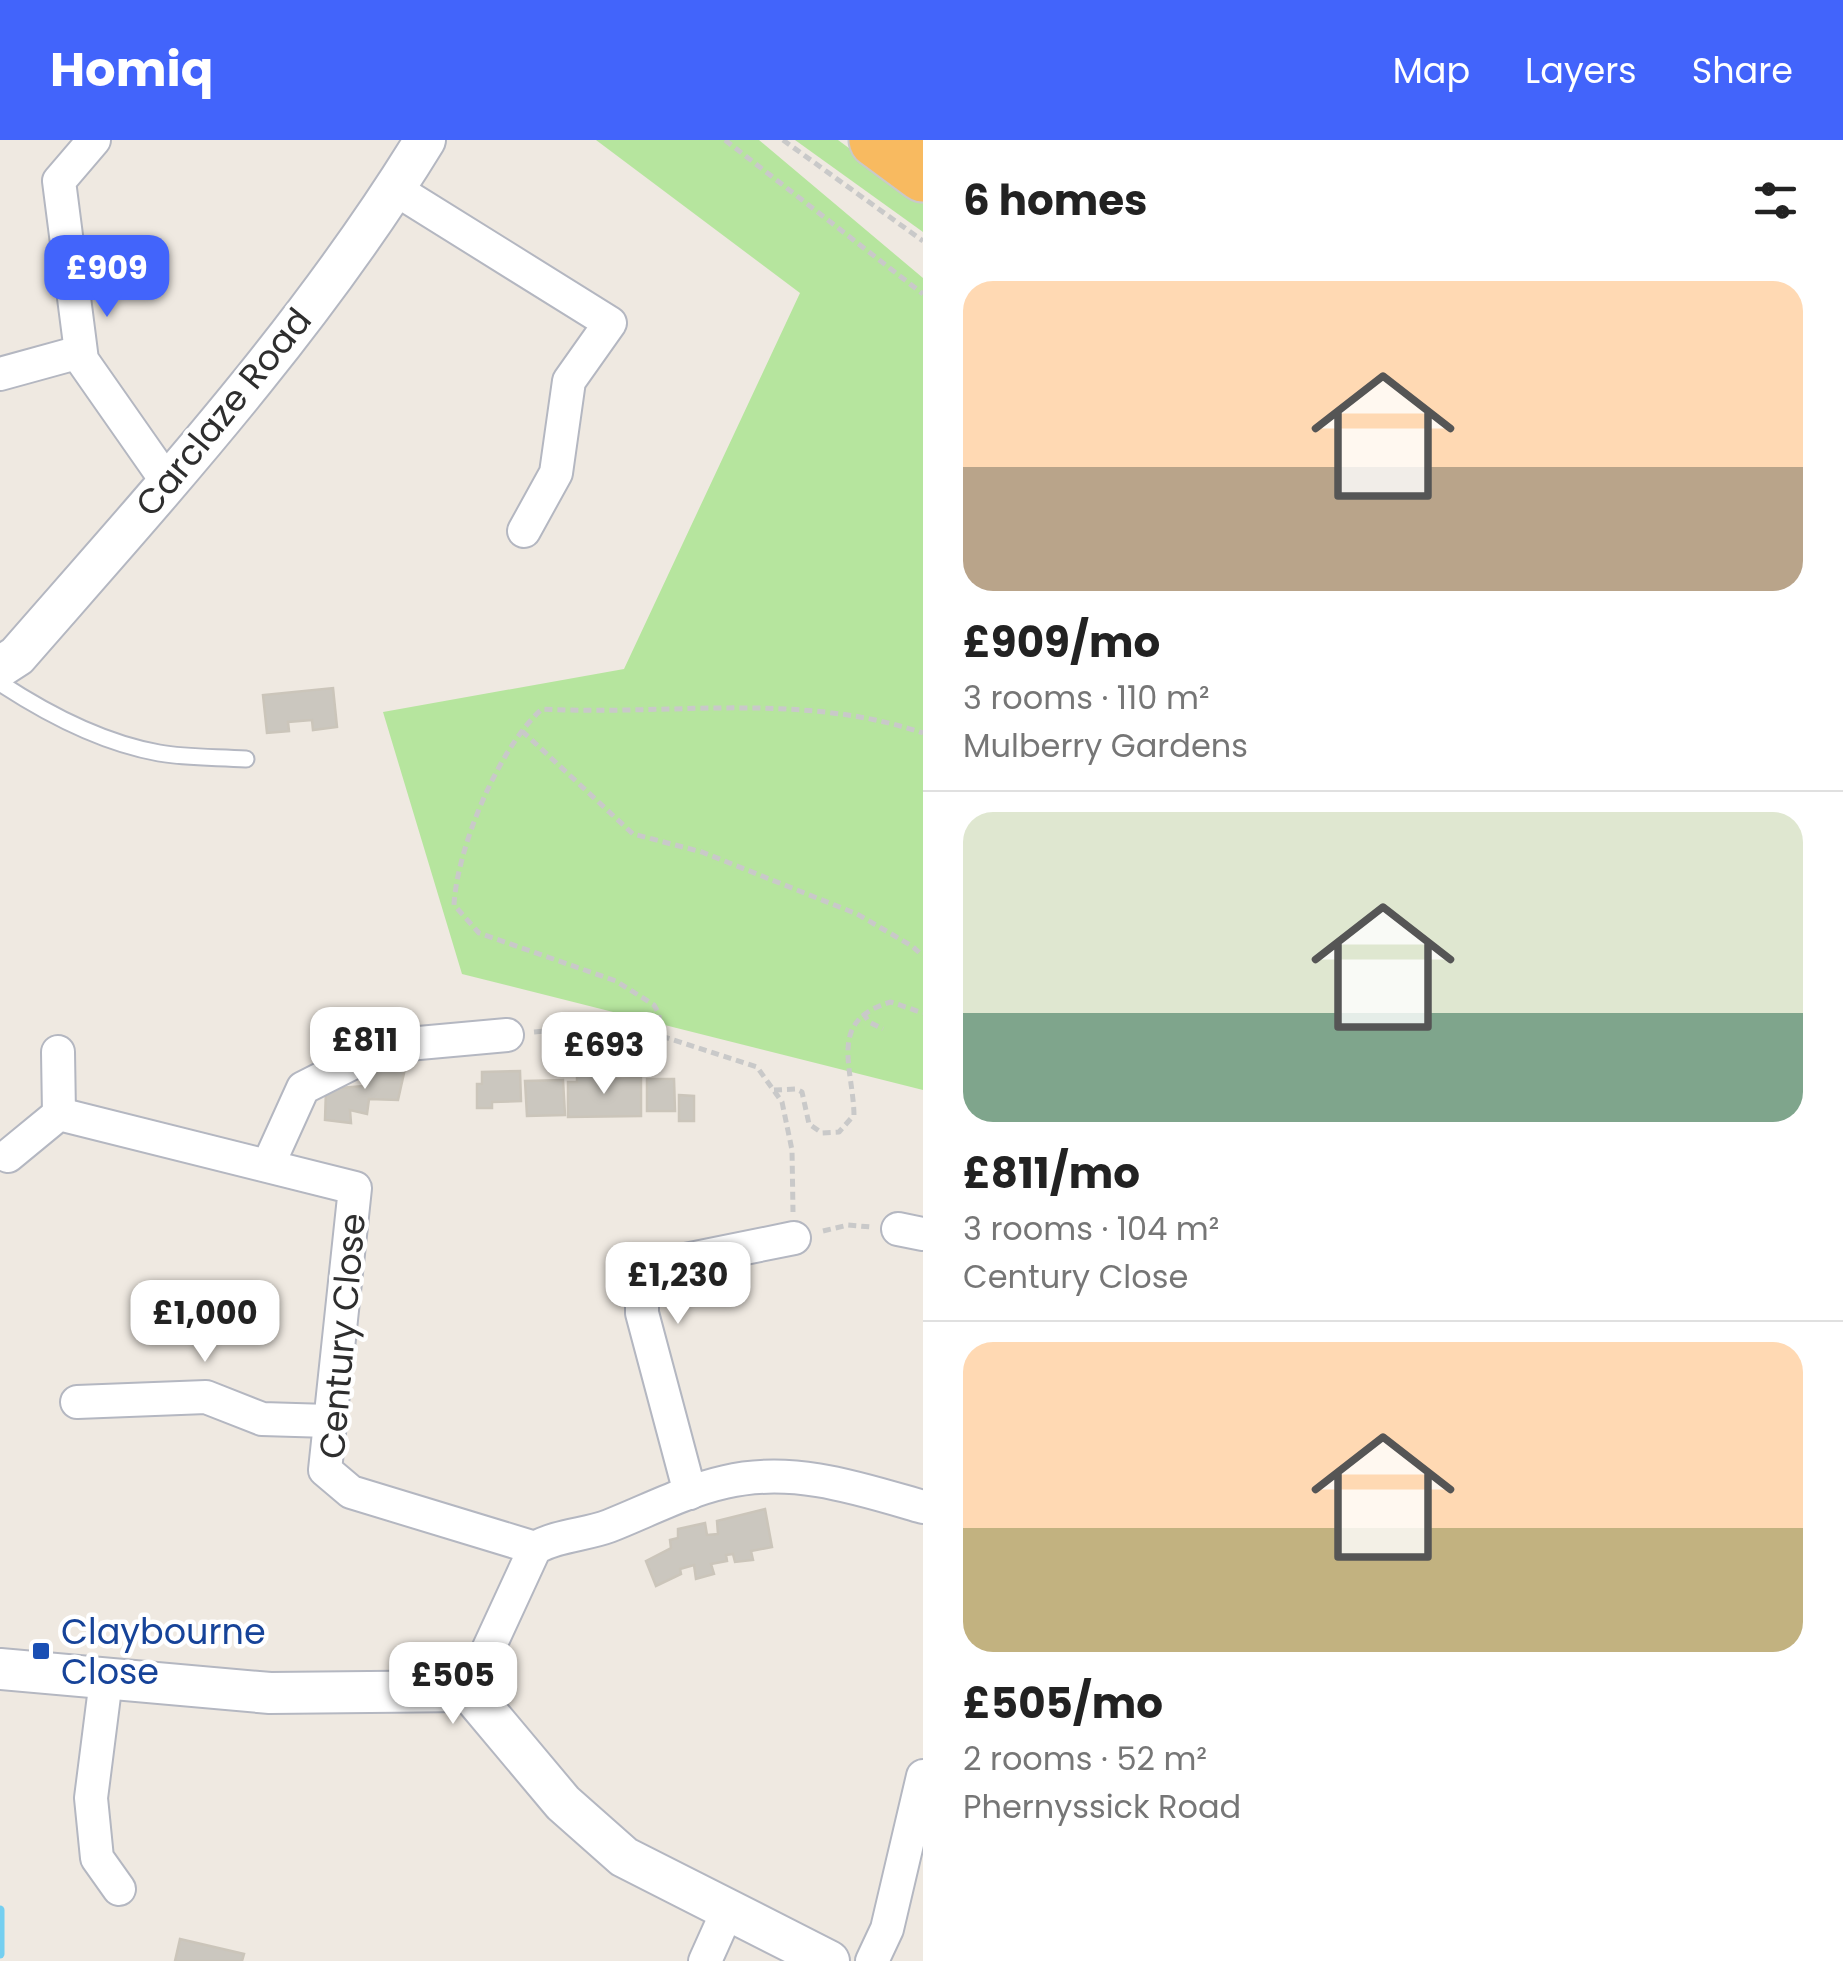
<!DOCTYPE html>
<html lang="en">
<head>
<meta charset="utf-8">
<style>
	body { margin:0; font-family:Poppins,sans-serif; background:#f2f2f2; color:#222; height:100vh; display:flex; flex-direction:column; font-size:38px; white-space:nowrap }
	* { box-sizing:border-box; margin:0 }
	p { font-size:32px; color:#767676 }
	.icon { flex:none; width:55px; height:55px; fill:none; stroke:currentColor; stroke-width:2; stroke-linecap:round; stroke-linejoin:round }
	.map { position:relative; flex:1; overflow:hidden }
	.drawer { display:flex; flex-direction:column; background:#fff; width:920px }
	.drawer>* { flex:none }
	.price { position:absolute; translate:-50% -85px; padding:0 22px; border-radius:20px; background:#fff; color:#222; font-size:32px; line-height:65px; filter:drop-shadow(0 2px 5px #0008) }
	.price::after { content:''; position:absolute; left:50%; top:60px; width:30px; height:22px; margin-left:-15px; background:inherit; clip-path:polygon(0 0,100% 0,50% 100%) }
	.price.selected { background:#4264fb; color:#fff }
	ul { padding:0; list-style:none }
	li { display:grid; align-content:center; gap:20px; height:530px; padding:0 40px }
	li+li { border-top:2px solid #e0e0e0 }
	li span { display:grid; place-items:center; height:310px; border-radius:30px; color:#555 }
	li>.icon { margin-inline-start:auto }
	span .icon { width:180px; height:180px; fill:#fffc; stroke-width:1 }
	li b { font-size:42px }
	h2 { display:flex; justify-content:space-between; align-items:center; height:120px; padding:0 40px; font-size:42px }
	header { display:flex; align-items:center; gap:60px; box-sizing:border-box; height:140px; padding:0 50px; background:#4264fb; color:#fff }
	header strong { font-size:48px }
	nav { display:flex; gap:55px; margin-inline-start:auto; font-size:35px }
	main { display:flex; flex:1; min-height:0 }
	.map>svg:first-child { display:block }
	.green { fill:#b6e59e }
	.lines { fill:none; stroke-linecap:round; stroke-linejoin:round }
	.stream { stroke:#75cff0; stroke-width:9 }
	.building { fill:#cbc7bf; stroke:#cbc5ba; stroke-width:2.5 }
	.service-casing { stroke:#b4b7c1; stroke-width:19 }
	.minor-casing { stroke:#b4b7c1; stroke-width:36 }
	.tertiary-casing { stroke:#b4b7c1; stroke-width:44 }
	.trunk-casing { stroke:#c9c9c9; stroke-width:59 }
	.path { stroke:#c9c9c9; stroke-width:5; stroke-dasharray:8 5; stroke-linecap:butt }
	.service { stroke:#fff; stroke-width:15 }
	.minor { stroke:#fff; stroke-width:32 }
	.tertiary { stroke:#fff; stroke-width:40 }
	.trunk { stroke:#f8ba60; stroke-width:55 }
	.transit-dot { fill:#1a4fb4; stroke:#fff; stroke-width:4 }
	.labels { text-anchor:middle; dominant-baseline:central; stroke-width:9; stroke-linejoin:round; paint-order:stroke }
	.street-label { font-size:35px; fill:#2e2e2e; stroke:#fff }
	.transit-label { font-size:35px; fill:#164399; stroke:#fff; text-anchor:start }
</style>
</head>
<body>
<header>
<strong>Homiq</strong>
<nav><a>Map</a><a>Layers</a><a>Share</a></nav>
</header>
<main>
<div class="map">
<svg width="923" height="1821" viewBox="0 0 923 1821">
	<rect width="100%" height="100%" fill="#efe9e1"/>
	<g class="green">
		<polygon points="596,0 759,0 923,138 923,950 462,834 383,572 624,529 800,153"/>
		<polygon points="795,0 838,0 923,63 923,92"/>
	</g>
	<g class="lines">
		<polyline class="stream" points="0,1770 0,1814"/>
	</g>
	<g class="building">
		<polygon points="333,548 337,587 313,590 312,580 288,582 289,591 267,593 263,555"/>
		<polygon points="383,922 406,924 398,960 369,959 367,974 350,970 351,983 325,980 326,949 365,946 370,924 383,927"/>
		<polygon points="520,931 521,961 492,962 492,968 477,968 477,944 482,944 482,932"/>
		<polygon points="577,934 601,934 601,939 641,938 641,976 568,977 568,942 577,942"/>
		<polygon points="647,939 674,939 675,971 647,971"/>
		<polygon points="563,940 565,975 527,976 525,941"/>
		<polygon points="679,955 694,956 694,981 679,981"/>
		<polygon points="765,1369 772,1407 751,1411 753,1420 735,1422 733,1414 726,1415 727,1421 711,1424 714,1434 696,1439 694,1425 680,1429 681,1434 656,1446 646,1421 671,1408 670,1400 678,1398 678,1389 705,1383 707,1395 718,1394 717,1381"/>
		<polygon points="180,1799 244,1814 242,1821 175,1821"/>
	</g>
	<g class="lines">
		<g class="service-casing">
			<path id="service" d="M0,543C47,574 103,603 159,613C187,618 217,617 246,619"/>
		</g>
		<g class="minor-casing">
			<g id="minor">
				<polyline points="94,0 59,41 82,220 168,343"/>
				<polyline points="395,49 610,183 569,241 556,333 524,391"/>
				<polyline points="0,234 80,212"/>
				<polyline points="58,912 59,974"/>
				<polyline points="8,1016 59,974 355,1048 325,1330 351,1352 535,1408"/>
				<polyline points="269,1023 303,948 386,906 507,895"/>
				<polyline points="898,1089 923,1094"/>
				<polyline points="77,1262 206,1257 262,1279 329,1281"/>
				<polyline points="690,1353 642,1173 642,1140 661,1125 794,1098"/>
				<polyline points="106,1540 91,1658 97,1718 119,1749"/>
				<path d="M469,1551L535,1408C558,1395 585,1395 609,1386C647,1371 685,1351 725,1342C793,1326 858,1348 923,1367"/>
				<polyline points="705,1821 727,1772"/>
				<polyline points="872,1821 887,1789 923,1636"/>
			</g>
		</g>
		<g class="tertiary-casing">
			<g id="tertiary">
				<path d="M0,527L17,516C161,351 310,188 425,0"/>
				<polyline points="0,1529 270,1553 469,1551 563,1663 624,1717 829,1821"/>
			</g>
		</g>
		<g class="trunk-casing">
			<polyline id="trunk" points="877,0 923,34"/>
		</g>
		<g class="path">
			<polyline points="725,0 923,154"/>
			<polyline points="783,0 923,101"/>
			<polyline points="522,591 633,694 702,712 857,774 912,806 923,816"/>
			<polyline points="863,873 869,882 883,889"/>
			<polyline points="534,892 624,884 757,927 782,962 792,1010 793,1072"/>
			<path d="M660,896L659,874L654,865L616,841L479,793L454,765C457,708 499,607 542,569C669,576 799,551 923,593"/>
			<path d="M774,950L796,949L802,952L809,984L822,993L839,992L854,975C853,926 827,880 891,862L923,873"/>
			<polyline points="823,1091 848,1085 871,1087"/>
		</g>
		<use href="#service" class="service"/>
		<use href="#minor" class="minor"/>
		<use href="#tertiary" class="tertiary"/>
		<use href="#trunk" class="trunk"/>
	</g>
	<rect class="transit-dot" x="31" y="1501" width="20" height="20" rx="5"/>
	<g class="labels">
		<g class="street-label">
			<text transform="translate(223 272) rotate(-51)">Carclaze Road</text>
			<text transform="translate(342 1196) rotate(-85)">Century Close</text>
		</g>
		<g class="transit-label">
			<text x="61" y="1491">Claybourne<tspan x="61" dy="40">Close</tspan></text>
		</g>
	</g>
</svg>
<b class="price selected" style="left:107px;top:180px">£909</b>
<b class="price" style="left:365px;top:952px">£811</b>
<b class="price" style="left:604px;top:957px">£693</b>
<b class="price" style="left:678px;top:1187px">£1,230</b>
<b class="price" style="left:205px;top:1225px">£1,000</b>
<b class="price" style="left:453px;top:1587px">£505</b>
</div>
<section class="drawer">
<h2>6 homes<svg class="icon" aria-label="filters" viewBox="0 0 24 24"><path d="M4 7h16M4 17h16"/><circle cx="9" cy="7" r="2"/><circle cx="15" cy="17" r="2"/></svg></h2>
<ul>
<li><span style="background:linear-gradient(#ffd9b3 60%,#b9a48a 0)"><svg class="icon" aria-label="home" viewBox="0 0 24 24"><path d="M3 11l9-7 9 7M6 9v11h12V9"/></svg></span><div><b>£909/mo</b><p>3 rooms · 110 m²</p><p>Mulberry Gardens</p></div></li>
<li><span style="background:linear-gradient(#dfe7d0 65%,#7fa58c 0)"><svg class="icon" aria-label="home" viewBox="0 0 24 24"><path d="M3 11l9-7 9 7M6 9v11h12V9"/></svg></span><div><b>£811/mo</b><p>3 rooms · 104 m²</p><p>Century Close</p></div></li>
<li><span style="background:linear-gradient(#ffd9b3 60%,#c2b280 0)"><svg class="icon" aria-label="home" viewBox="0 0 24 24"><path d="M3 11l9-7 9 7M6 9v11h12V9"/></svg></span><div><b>£505/mo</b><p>2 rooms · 52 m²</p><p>Phernyssick Road</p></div></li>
</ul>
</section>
</main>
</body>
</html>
